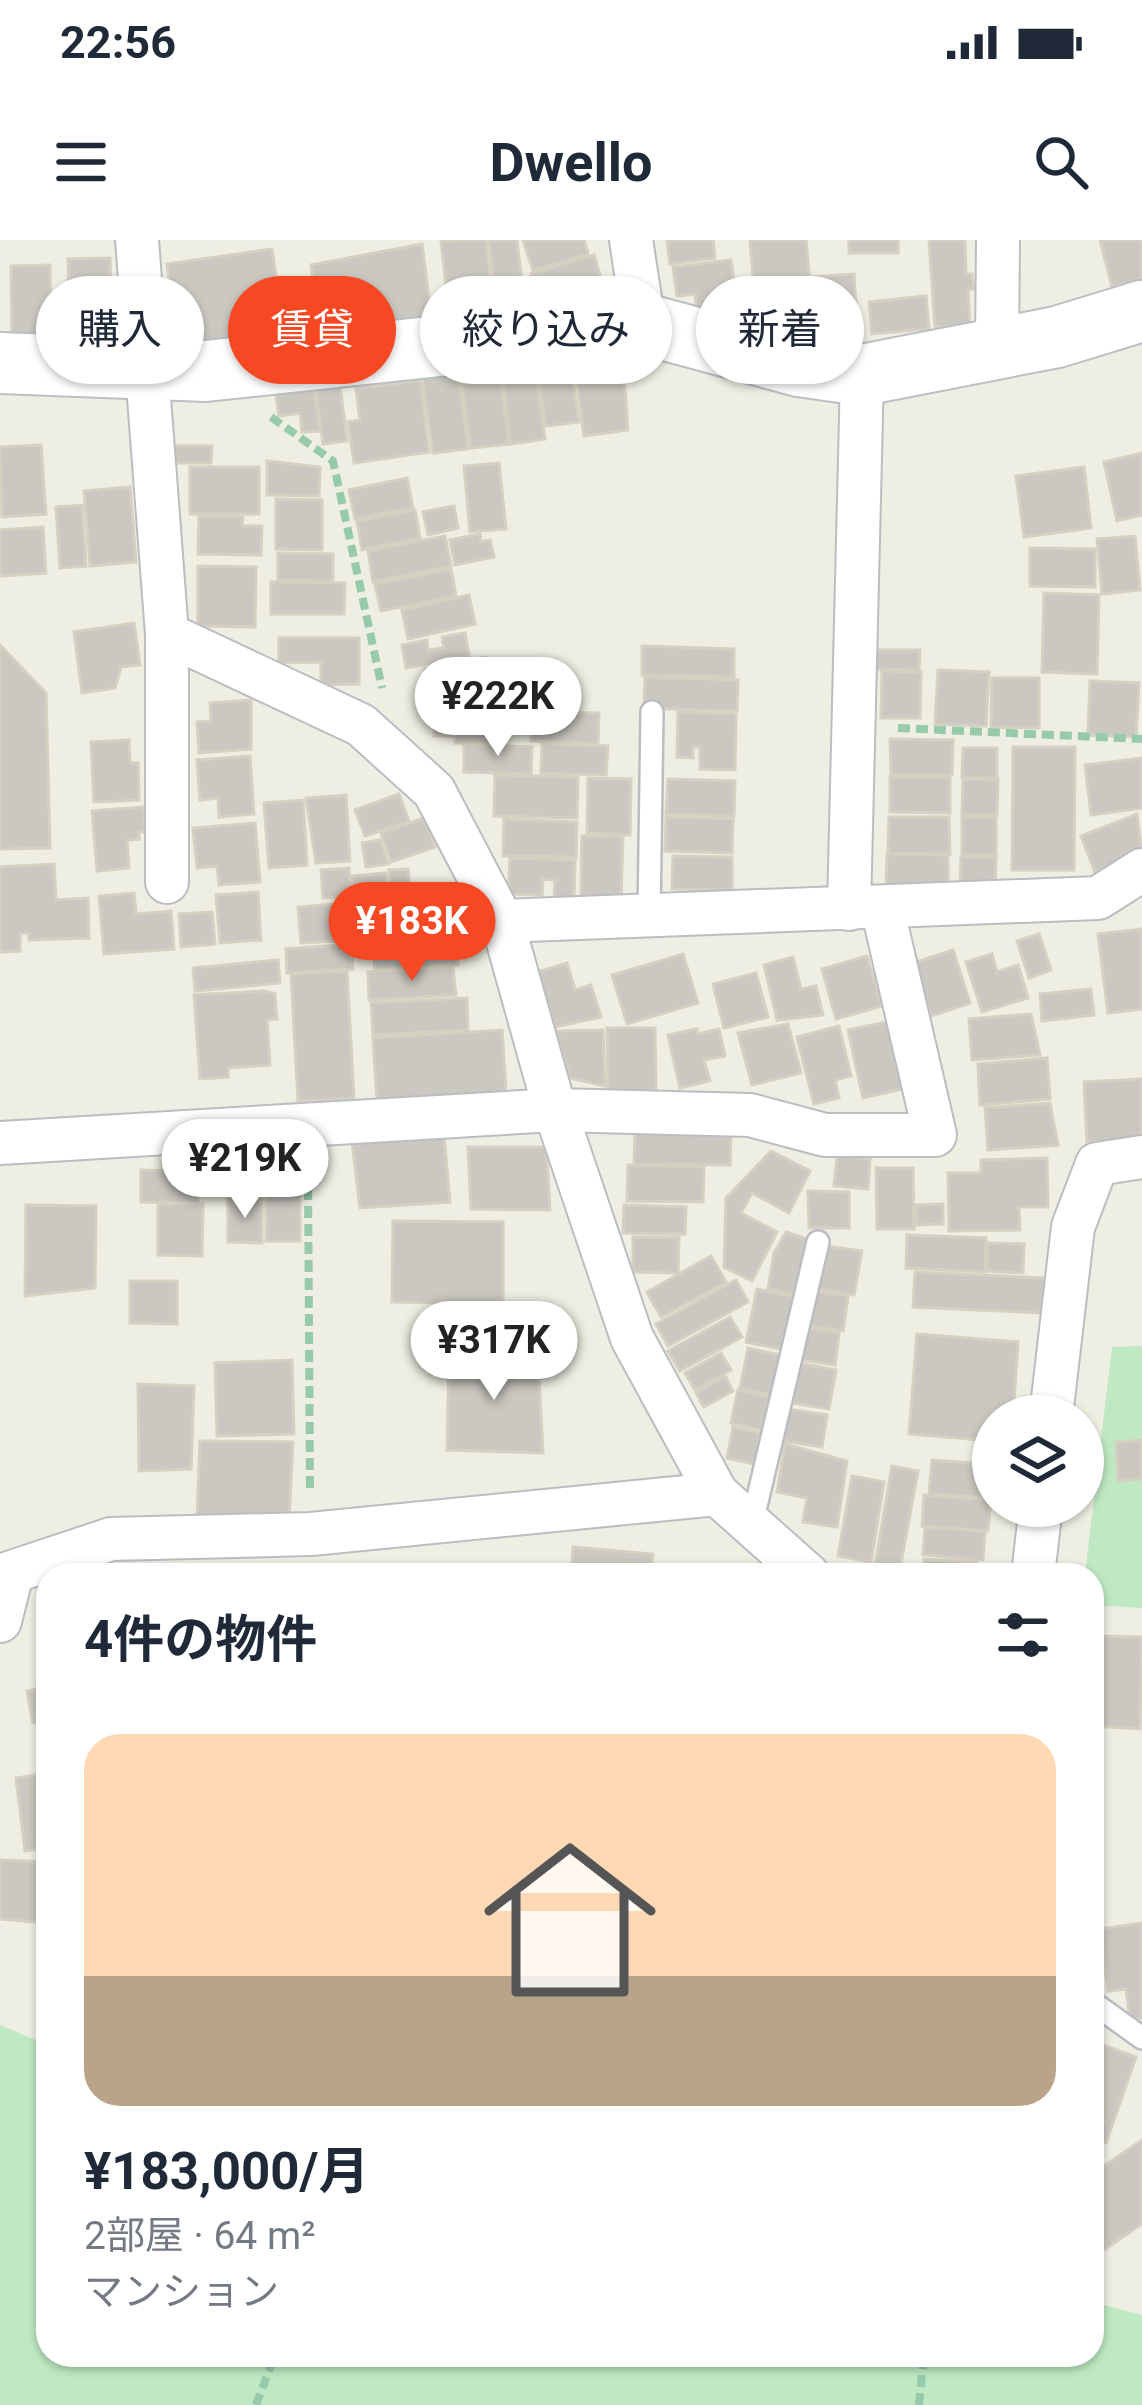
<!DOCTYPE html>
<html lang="ja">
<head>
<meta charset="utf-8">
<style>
	body { margin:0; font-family:Roboto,"Noto Sans JP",sans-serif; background:#f6f6f7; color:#1f2937; height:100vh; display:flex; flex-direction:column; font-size:45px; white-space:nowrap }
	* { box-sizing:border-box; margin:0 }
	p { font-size:39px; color:#747a83 }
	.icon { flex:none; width:66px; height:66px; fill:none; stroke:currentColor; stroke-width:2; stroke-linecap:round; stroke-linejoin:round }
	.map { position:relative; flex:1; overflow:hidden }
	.details { position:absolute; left:36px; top:1323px; width:1068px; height:804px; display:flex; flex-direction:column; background:#fff; border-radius:36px; box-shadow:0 3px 9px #0004 }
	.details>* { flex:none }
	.banner { position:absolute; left:36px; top:36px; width:1071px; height:108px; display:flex; gap:24px }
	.tools { position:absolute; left:972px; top:1155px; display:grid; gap:24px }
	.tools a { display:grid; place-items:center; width:132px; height:132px; border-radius:50%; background:#fff; box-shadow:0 3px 9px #0004; font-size:60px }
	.price { position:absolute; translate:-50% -102px; padding:0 27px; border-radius:42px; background:#fff; color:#222; font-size:39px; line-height:78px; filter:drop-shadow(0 3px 6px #0008) }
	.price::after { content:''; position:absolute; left:50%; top:72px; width:36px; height:27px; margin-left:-18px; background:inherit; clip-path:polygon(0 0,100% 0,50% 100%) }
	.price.current { background:#f64822; color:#fff }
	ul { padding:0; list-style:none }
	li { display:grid; align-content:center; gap:24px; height:636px; padding:0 48px }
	li span { display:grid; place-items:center; height:372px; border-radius:36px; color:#555 }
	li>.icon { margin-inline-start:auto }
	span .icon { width:216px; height:216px; fill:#fffc; stroke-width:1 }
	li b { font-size:51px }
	h2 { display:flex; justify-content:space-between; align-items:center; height:144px; padding:0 48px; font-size:51px }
	.pill { padding:0 42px; border-radius:54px; background:#fff; box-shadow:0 3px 9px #0004; font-size:42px; line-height:108px }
	.pill.current { background:#f64822; color:#fff }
	.status { display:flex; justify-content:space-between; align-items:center; height:84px; padding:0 60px; background:#fff; direction:ltr }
	.status svg { height:33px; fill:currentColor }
	header { display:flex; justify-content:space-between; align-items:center; height:156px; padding:0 48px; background:#fff; font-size:54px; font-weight:700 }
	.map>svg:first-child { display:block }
	.green { fill:#bee9c2 }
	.building { fill:#cac8c0; stroke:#d5d0c1; stroke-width:3 }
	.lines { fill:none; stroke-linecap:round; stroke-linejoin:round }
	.lane-casing { stroke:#bbbdc3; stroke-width:26 }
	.street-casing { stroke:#bbbdc3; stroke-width:46 }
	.secondary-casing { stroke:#bcbfc6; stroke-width:64 }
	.path { stroke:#96caaa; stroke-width:8; stroke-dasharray:12 6; stroke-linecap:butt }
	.lane { stroke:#fff; stroke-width:21 }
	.street { stroke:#fff; stroke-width:42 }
	.secondary { stroke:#fff; stroke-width:60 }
</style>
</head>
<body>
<div class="status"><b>22:56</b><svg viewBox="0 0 49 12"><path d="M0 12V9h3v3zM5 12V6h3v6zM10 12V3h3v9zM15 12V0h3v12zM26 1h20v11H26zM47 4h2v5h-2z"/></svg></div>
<header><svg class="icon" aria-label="menu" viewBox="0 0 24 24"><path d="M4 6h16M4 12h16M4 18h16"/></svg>Dwello<svg class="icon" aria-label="search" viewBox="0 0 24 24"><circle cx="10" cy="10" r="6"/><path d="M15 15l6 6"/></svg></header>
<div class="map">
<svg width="1142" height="2165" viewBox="0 0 1142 2165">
	<rect width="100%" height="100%" fill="#efeee3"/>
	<g class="green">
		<polygon points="1142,1106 1142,1368 1092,1365 1092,1335 1085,1335 1112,1107"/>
		<polygon points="0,1785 48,1805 48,2115 1092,2115 1092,2062 1142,2075 1142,2165 0,2165"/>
	</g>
	<g class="building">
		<polygon points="486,0 493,66 449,71 441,1"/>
		<polygon points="489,0 517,0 522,43 494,46"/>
		<polygon points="523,0 584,0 588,14 533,31"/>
		<polygon points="667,0 713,0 715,18 670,24"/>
		<polygon points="750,0 806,0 812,66 756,71"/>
		<rect x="849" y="0" width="49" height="13"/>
		<polygon points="929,0 965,0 966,34 972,34 974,49 968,49 970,85 935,87"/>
		<polygon points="1100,0 1142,0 1142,39 1112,47"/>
		<polygon points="422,4 431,76 377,82 375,70 361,72 363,90 321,96 311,25"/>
		<polygon points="272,9 284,93 202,104 174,81 167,24"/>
		<polygon points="594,15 606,55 543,74 531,34"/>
		<polygon points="110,18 112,82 95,82 95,91 69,91 68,19"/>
		<polygon points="731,20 738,69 697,74 695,54 677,56 673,27"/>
		<polygon points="50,25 51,95 12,95 11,26"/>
		<polygon points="854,34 858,99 817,102 811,37"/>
		<polygon points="926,56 929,89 872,94 869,62"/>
		<polygon points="622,109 628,190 584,196 574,116"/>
		<polygon points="534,122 545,199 511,204 501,126"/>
		<polygon points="499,126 509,204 471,208 460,132"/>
		<polygon points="458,132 468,209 433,213 422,137"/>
		<polygon points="572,132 579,182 546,186 539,137"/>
		<polygon points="420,140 429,212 354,223 348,182 360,180 356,149"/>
		<polygon points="340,145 347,201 323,204 316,148"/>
		<polygon points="314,150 320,191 302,192 300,173 279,176 276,155"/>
		<polygon points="41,205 46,274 2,277 0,207"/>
		<polygon points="174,206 212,206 211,223 174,223"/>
		<polygon points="1142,213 1142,275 1117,281 1104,222"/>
		<polygon points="267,221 320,227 319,256 267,255"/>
		<polygon points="499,223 506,289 470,292 464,226"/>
		<rect x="190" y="227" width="69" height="47"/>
		<polygon points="1084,227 1091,288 1024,297 1016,236"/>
		<polygon points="407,238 413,268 355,279 349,250"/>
		<polygon points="130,247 136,322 90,326 84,251"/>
		<polygon points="276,259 322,260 322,310 276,309"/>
		<polygon points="82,265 86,326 60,328 56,267"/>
		<polygon points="454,266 458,288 428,295 423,272"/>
		<polygon points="415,270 420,298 362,310 357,281"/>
		<polygon points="199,276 243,277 242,286 262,286 261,315 198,314"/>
		<polygon points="43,287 46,333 0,336 0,290"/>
		<polygon points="480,294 481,302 490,300 494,317 455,325 450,300"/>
		<polygon points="445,296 451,326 373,342 368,311"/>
		<polygon points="1135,296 1140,350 1102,354 1097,299"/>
		<polygon points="1030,308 1095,309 1095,347 1030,346"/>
		<polygon points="278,313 333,314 333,341 278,340"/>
		<polygon points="198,326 256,327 255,387 198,386"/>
		<polygon points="451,329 456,356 381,371 375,344"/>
		<polygon points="271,342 345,343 344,374 271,374"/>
		<polygon points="1044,353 1099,355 1097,434 1042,432"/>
		<polygon points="469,355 475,384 408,399 402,370"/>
		<polygon points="134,383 140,425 121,427 115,448 82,453 74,392"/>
		<polygon points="465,393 469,416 406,428 402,405 427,400 428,410 444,408 442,397"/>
		<polygon points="279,398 359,398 359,444 321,445 321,422 279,423"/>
		<polygon points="0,405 46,453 50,608 0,609"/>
		<polygon points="642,406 734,409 734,437 642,435"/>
		<polygon points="872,410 920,410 919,430 872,429"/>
		<polygon points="486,417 493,453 431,464 425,429"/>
		<polygon points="938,430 989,432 986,486 935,484"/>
		<polygon points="882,431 921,432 920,478 881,478"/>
		<polygon points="645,437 738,440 737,471 644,468"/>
		<polygon points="992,438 1039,438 1039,488 991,487"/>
		<polygon points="1090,441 1139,443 1136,497 1088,495"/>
		<polygon points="251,460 251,509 199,513 197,482 211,481 210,463"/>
		<polygon points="435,469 508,472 505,504 455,503 455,496 434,496"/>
		<polygon points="532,472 599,473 598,504 531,501"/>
		<polygon points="678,472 736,474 735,530 700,529 700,507 693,507 693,518 677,517"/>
		<polygon points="890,499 953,500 952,535 891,535"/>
		<polygon points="129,500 130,523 138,523 139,560 94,562 91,502"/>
		<polygon points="542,504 608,506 606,535 541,533"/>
		<polygon points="464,505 532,507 531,534 464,532"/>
		<polygon points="1013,507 1075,507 1074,630 1012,630"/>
		<polygon points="963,508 997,508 997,538 962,538"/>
		<polygon points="250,516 254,574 219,577 218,558 200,560 197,520"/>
		<polygon points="1142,518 1142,568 1091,575 1085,525"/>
		<polygon points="495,535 578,537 577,578 494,576"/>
		<polygon points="890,537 950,537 950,573 890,572"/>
		<polygon points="588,538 631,539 630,595 587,593"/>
		<polygon points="668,539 735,541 734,576 666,574"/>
		<polygon points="963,539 998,540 997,575 962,575"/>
		<polygon points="399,554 409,581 365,596 355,570"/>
		<polygon points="346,555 350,621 316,623 306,558"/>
		<polygon points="303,560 307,625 269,628 264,563"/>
		<polygon points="143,567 145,592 139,592 139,599 127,600 129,628 97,631 92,571"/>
		<polygon points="1137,574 1142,614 1095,632 1081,596"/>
		<polygon points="666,577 733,579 732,613 665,611"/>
		<polygon points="889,577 949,577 950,614 888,613"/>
		<rect x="962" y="577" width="34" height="38"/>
		<polygon points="424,578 435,607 391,622 381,593"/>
		<polygon points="504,579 577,582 576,617 503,616"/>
		<polygon points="255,583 260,642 219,645 217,626 197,628 193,588"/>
		<polygon points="582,596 623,596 621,660 581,659"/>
		<polygon points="380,600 388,624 366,627 362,603"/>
		<polygon points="887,614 948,615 948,651 886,651"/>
		<polygon points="673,616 732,617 732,650 672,649"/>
		<polygon points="961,617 996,617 995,652 960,652"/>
		<polygon points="510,618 575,620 574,660 554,659 555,640 543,639 542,655 508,654"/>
		<polygon points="54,624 56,660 88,658 89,698 29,700 29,693 20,693 20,711 0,712 0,627"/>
		<polygon points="349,628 351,656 323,658 321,630"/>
		<polygon points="408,629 411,666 393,668 389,630"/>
		<polygon points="386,633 390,687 356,690 352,636"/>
		<polygon points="459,650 462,686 417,691 415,654"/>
		<polygon points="258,652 261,700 220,703 216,655"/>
		<polygon points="134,653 136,674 171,671 174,709 104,714 99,656"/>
		<polygon points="333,664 336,701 301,703 298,667"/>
		<polygon points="212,672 215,704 181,707 179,674"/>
		<polygon points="1142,689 1142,769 1108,773 1098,694"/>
		<polygon points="455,693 458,725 375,730 372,699"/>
		<polygon points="1039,694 1051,730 1029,738 1017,701"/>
		<polygon points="351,704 353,729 287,733 286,709"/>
		<polygon points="953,710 970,763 931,776 914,723"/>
		<polygon points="683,714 698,763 627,784 612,735"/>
		<polygon points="992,714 997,732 1018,725 1028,758 982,772 966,722"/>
		<polygon points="867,716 882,766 836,779 822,729"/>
		<polygon points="793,717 801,749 816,746 823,775 777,780 764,725"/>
		<polygon points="278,720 280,743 195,751 193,728"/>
		<polygon points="567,723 575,750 591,745 601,777 555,787 537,732"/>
		<polygon points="453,727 456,755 369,760 368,732"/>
		<polygon points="347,731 354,858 298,861 291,734"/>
		<polygon points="756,733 768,777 724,788 713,744"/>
		<polygon points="1091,749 1094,775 1042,781 1040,754"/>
		<polygon points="265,751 275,754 277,779 267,780 270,825 228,828 228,837 200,839 194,755"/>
		<polygon points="467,758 468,790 373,795 371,763"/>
		<polygon points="1031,774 1040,815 972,820 969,779"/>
		<polygon points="887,782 902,849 863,858 848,790"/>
		<polygon points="788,784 801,833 752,845 738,793"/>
		<polygon points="839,786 851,836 835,840 839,858 814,864 797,797"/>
		<polygon points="607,788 655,788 656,850 608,851"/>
		<polygon points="697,789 698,794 719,789 725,816 704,820 710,841 680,848 668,795"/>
		<polygon points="502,790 506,852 377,860 373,798"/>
		<polygon points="603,790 605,846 570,838 556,791"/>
		<polygon points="1047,818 1050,859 980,865 978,824"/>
		<polygon points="1142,839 1142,899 1087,902 1084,842"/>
		<polygon points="1050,863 1058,905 988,910 985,868"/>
		<polygon points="635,892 731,894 730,925 634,924"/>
		<polygon points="444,895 450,962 360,968 352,902"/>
		<polygon points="468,907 546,907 550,970 471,969"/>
		<polygon points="771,911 810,931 789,973 752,953 741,973 777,992 752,1041 724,1027 726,958"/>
		<polygon points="837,916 870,919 868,949 834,946"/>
		<polygon points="1047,918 1048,967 1019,967 1020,990 949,991 948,933 981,933 981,920"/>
		<polygon points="628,925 704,927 703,962 627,961"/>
		<polygon points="876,928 913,928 914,989 877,989"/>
		<polygon points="141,930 172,931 172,944 198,945 198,963 141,962"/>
		<rect x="266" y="931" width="34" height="70"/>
		<polygon points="808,951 849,952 849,988 809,988"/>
		<polygon points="228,959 262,959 262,1003 228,1002"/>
		<polygon points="158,964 203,964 202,1016 158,1015"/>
		<polygon points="943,964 943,984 916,985 916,965"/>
		<polygon points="26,965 96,966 95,1048 25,1056"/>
		<polygon points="624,965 686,967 685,994 623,993"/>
		<polygon points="393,981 503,982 503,1064 392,1062"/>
		<polygon points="786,992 810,1000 799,1055 768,1049 774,1013"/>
		<polygon points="907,995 986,998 985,1032 906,1028"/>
		<polygon points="633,997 679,997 678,1033 633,1032"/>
		<polygon points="988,1003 1024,1004 1023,1033 987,1031"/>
		<polygon points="826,1006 862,1011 854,1055 819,1049"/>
		<polygon points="711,1016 726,1042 661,1077 647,1052"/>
		<polygon points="915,1032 1045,1038 1043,1073 913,1067"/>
		<polygon points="736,1040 748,1062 668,1106 656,1084"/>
		<polygon points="130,1041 177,1041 177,1084 130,1083"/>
		<polygon points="757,1049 796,1057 785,1110 746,1102"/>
		<polygon points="815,1051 848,1056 843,1091 811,1086"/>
		<polygon points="730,1077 742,1097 680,1131 668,1111"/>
		<polygon points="807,1088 839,1093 835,1125 802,1120"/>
		<polygon points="917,1094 1018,1102 1013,1176 993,1176 993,1201 909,1194"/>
		<polygon points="748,1108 780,1115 771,1155 740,1148"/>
		<polygon points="449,1110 538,1116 543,1213 447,1210"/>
		<polygon points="721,1113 731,1130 695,1150 685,1133"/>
		<polygon points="292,1120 294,1194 217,1196 215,1123"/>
		<polygon points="799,1123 836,1130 829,1169 792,1163"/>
		<polygon points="725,1136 733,1151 704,1167 696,1153"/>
		<polygon points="138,1144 194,1146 191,1229 139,1231"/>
		<polygon points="738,1150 769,1157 762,1190 731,1183"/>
		<polygon points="788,1169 827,1175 822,1207 784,1201"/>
		<polygon points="733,1187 760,1193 754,1224 727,1218"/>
		<polygon points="1142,1200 1142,1239 1118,1241 1116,1202"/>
		<polygon points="200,1201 293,1202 289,1279 197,1278"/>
		<polygon points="785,1204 847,1221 837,1287 803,1282 807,1258 777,1252"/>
		<polygon points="932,1220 993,1225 993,1258 929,1254"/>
		<polygon points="892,1226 918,1231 900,1329 875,1325"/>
		<polygon points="852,1236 884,1242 871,1322 838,1316"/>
		<polygon points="924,1255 991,1260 988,1291 922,1286"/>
		<polygon points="925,1287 985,1291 983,1320 923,1315"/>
		<polygon points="573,1307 653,1314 651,1335 571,1335"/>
		<polygon points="924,1319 977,1322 976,1335 923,1335"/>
		<polygon points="1092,1380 1099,1380 1099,1396 1142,1397 1140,1489 1094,1486"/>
		<polygon points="48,1447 48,1482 33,1483 27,1451"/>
		<polygon points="48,1519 48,1608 25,1611 16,1538 43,1534 42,1520"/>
		<polygon points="0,1620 48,1622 48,1683 0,1679"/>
		<polygon points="1142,1683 1142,1778 1130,1780 1126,1749 1108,1751 1100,1689"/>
		<polygon points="1092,1801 1136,1817 1106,1903 1092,1898"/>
		<polygon points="1142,1900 1142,1984 1092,2018 1092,1934"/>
	</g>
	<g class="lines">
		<g class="lane-casing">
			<g id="lane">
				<polyline points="649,677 652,472"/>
				<polyline points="752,1283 818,1002"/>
				<polyline points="1092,1762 1142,1798"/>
			</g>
		</g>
		<g class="street-casing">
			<g id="street">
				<polyline points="137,0 167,394 361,485 434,551 502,681 555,870 632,1098 717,1254 808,1335"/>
				<polyline points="631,0 644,84"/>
				<polyline points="997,107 998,0"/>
				<polyline points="167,642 167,394"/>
				<polyline points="849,669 862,135"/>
				<polyline points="502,681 1098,658 1142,630"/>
				<polyline points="0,903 555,870 750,875 825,895 935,895 882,667"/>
				<polyline points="1051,1176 1073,987 1097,924 1142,917"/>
				<polyline points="1033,1335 1041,1266"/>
				<polyline points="0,1336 111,1299 311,1294 717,1254"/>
				<polyline points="0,1381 11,1337"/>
			</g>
		</g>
		<g class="secondary-casing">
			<polyline id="secondary" points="0,123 206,131 644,84 799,126 862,135 1057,97 1142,71"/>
		</g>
		<g class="path">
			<polyline points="271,177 333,221 382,448"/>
			<polyline points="898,488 1142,499"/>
			<polyline points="308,930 310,1251"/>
			<polyline points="256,2165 275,2115"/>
			<polyline points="919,2165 924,2115"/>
		</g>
		<use href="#lane" class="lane"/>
		<use href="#street" class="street"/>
		<use href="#secondary" class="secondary"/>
	</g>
</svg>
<div class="tools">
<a><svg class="icon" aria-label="layers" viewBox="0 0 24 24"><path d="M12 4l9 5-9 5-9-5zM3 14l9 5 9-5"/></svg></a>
</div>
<b class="price" style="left:498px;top:519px">¥222K</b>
<b class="price current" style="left:412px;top:744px">¥183K</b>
<b class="price" style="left:245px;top:981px">¥219K</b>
<b class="price" style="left:494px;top:1163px">¥317K</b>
<div class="banner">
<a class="pill">購入</a>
<a class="pill current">賃貸</a>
<a class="pill">絞り込み</a>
<a class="pill">新着</a>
</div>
<section class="details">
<h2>4件の物件<svg class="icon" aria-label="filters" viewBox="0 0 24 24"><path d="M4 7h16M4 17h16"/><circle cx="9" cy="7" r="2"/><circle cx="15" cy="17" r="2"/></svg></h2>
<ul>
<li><span style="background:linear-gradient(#ffd9b3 65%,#b9a48a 0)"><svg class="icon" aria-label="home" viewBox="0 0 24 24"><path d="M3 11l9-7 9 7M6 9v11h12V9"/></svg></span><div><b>¥183,000/月</b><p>2部屋 · 64 m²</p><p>マンション</p></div></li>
</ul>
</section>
</div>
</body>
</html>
